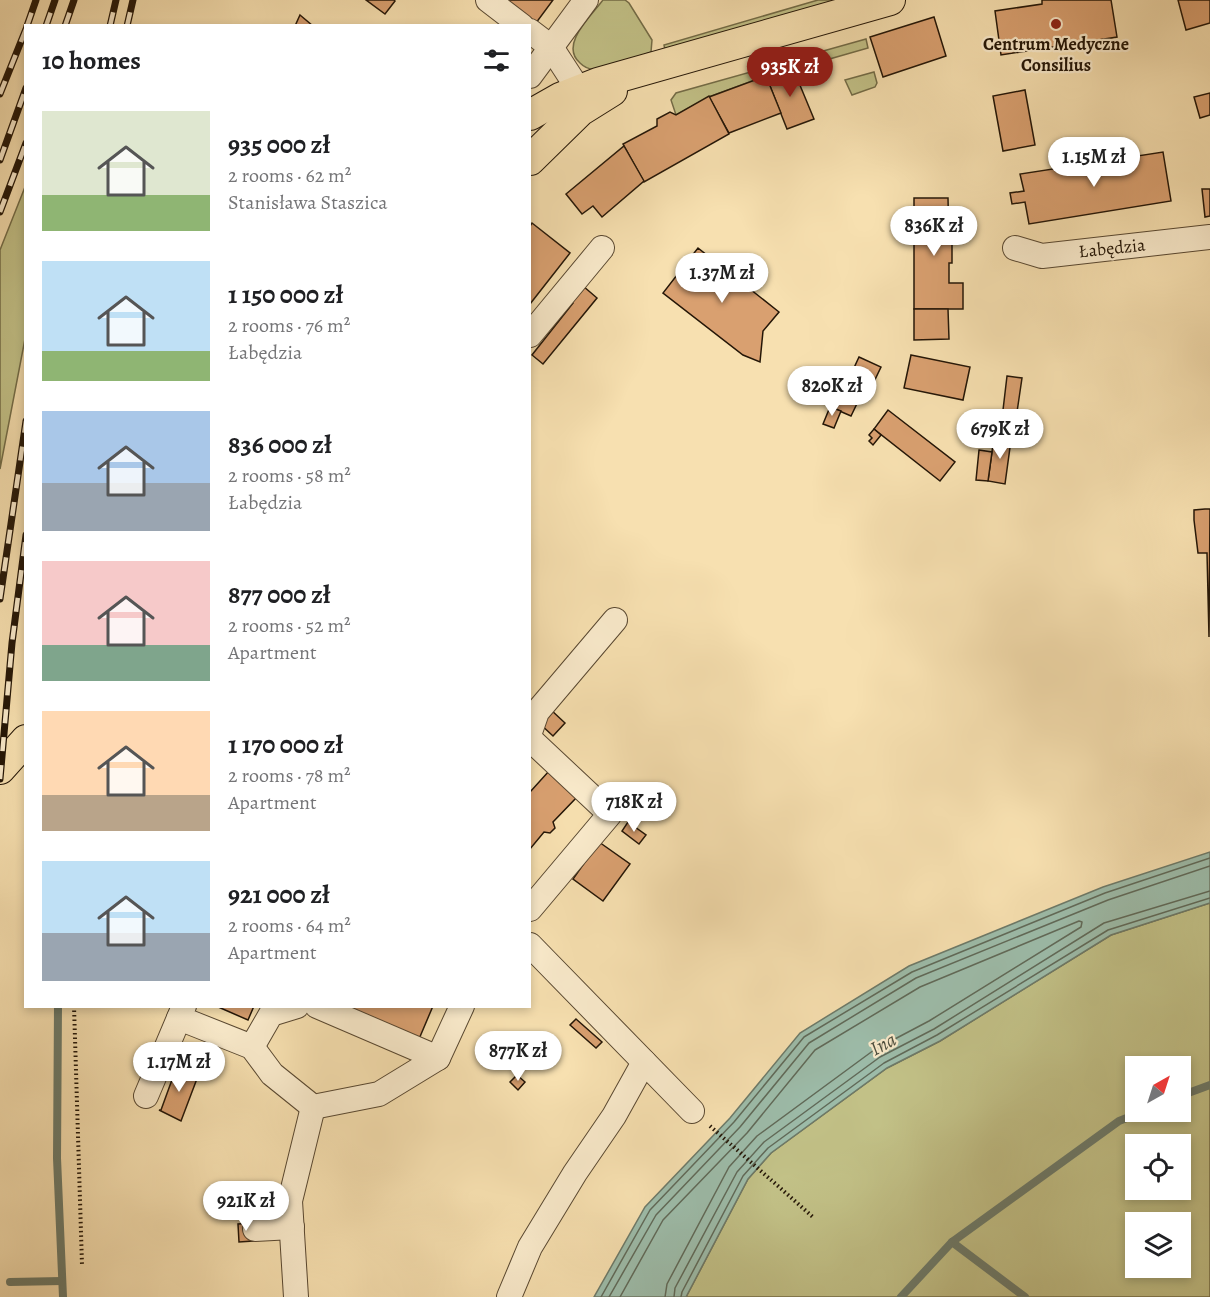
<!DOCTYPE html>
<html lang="en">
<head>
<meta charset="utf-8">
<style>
	body { margin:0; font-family:Alegreya,serif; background:#f6f6f6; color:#202124; height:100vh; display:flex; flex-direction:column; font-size:22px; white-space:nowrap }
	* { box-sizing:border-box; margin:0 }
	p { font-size:20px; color:#757577 }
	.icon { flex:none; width:33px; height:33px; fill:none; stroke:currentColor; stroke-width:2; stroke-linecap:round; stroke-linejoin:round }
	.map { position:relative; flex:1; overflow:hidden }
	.drawer { position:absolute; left:24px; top:24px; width:507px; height:984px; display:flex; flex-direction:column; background:#fff; border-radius:0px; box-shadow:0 3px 9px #0003 }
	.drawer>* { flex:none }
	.needle { width:39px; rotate:39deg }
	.controls { position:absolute; left:1125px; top:1056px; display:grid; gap:12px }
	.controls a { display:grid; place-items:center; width:66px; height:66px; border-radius:0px; background:#fff; box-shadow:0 3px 9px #0003; font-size:30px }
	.price { position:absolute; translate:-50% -51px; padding:0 14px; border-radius:21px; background:#fff; color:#222; font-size:20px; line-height:39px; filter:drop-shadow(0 2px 3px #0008) }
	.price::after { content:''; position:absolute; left:50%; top:36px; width:18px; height:14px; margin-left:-9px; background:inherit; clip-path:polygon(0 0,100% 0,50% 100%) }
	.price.selected { background:#8f2418; color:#fff }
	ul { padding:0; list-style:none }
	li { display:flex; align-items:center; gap:18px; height:150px; padding:0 18px }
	li span { display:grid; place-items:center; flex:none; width:168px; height:120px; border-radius:0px; color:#555 }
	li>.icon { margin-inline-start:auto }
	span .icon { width:72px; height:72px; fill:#fffc; stroke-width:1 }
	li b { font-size:26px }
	h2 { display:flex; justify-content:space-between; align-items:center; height:72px; padding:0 18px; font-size:26px }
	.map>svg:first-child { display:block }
	.green { fill:#c2c187; stroke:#736c47; stroke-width:1.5; fill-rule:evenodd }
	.water { fill:#9dbdab; stroke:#6d7a69; stroke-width:1.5 }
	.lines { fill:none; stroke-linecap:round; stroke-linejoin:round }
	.shore { stroke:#606a59; stroke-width:1.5 }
	.stream { stroke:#6d7a69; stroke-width:8 }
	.building { fill:#d9a070; stroke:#241607; stroke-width:1.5 }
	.minor-casing { stroke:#594831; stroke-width:26 }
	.major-casing { stroke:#241607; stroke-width:32 }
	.path { stroke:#241607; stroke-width:4; stroke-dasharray:1.5 3; stroke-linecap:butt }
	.minor { stroke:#faebcc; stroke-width:24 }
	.major { stroke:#f7e0b0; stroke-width:30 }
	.rail-casing { stroke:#241607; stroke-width:7 }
	.rail { stroke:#faebcc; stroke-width:4.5; stroke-dasharray:14; stroke-linecap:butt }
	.poi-dot { fill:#8f2418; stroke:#faebcc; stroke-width:2 }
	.labels { text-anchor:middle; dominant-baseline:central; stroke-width:4.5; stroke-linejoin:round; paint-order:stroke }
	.poi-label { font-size:18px; font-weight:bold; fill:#241607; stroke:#faebcc }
	.street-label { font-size:18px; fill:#241607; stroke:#faebcc }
	.water-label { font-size:20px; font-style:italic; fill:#4e5040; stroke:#faebcc }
</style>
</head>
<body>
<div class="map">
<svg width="1210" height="1297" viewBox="0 0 1210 1297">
	<rect width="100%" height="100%" fill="#f7e0b0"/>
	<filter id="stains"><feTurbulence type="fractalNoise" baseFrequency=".00333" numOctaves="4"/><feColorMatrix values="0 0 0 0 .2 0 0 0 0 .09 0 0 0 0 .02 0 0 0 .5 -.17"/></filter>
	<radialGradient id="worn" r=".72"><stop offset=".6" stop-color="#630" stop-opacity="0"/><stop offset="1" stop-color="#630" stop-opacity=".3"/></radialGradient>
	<g class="green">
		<path d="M603,0H625L629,3L652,40L651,52C637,57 611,69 597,69C591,70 585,68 580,63C559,45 591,16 603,0Z"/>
		<polygon points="818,0 841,0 665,50 664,45"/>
		<polygon points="866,39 868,48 819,62 816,53"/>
		<polygon points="800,58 803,68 795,71 792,66 709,97 676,115 671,100 676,93"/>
		<polygon points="874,72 877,83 875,87 852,95 845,80"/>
		<polygon points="25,187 25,339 0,469 0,250"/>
		<path d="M1210,903V1297H686L748,1179L771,1153L887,1068L940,1041L1111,935ZM1136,1066H1180V1112H1136ZM1136,1144H1180V1190H1136ZM1136,1222H1180V1268H1136Z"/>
	</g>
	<polygon class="water" points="1210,852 1210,903 1111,935 940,1041 887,1068 771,1153 748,1179 686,1297 594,1297 645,1207 730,1118 800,1033 909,966 1103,887"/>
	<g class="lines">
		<g class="shore">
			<polyline points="601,1297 650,1210 734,1122 804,1037 912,972 1105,893 1210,858"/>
			<polyline points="609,1297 656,1215 740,1127 809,1043 916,978 1108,900 1210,866"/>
			<polyline points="620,1297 663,1220 747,1133 815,1050 920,987 1079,921 1082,922 1081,927 929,1021 874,1050 757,1136 729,1167 667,1284 665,1297"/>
			<polyline points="674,1297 675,1288 737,1172 764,1142 880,1057 934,1029 1104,923 1210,891"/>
			<polyline points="681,1297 682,1292 743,1176 768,1148 884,1063 937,1035 1108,930 1210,898"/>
		</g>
		<g class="stream">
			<polyline points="58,1006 57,1158 63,1297"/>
			<polyline points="1180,1096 1210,1085"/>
			<polyline points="952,1242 1025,1297"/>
			<polyline points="10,1282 62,1281"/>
			<polyline points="901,1297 952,1242 1119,1121 1142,1112"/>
		</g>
	</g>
	<g class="building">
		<polygon points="366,0 394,0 395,1 385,14"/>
		<polygon points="507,0 553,0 536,23"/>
		<polygon points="1042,0 1111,0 1117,37 1001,55 995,11 1042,4"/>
		<polygon points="1178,0 1210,0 1210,23 1186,30"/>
		<polygon points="300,15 313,26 295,26"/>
		<polygon points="934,17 946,56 883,77 870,37"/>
		<polygon points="792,66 814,119 787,129 766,76"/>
		<polygon points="766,76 781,113 729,133 709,97"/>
		<polygon points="1025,90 1035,145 1003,151 993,96"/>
		<polygon points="1210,93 1210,115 1200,118 1194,97"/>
		<polygon points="709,96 729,134 644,182 623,144 657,126 657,119 670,112 676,115"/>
		<polygon points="624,146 644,181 602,217 593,206 582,214 566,194"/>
		<polygon points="1163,152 1171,201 1029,224 1025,202 1012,204 1010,193 1024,191 1020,174"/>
		<polygon points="1202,189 1210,189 1210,216 1205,217"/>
		<polygon points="914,198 948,198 949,244 952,244 952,263 949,263 949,283 963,283 963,309 914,309"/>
		<polygon points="532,223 570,253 530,304 530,226"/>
		<polygon points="698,248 779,312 763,331 760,362 743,355 663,293"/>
		<polygon points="583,286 597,298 543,364 532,355 573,303 571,301"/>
		<polygon points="914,309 948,309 949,339 914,340"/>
		<polygon points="911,355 970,367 963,400 904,388"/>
		<polygon points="859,357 881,367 869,392 864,389 851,416 835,409"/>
		<polygon points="1007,376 1022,378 1017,412 1003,410"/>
		<polygon points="830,407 841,411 834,428 823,424"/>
		<polygon points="888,410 955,462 940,481 874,429"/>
		<polygon points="874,429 881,435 873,445 869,441 872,438 869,435"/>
		<polygon points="994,437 1011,440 1005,484 988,481"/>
		<polygon points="979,450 992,452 988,481 976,480"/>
		<polygon points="1205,509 1210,509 1209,637 1207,553 1198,553 1194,520 1194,510"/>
		<polygon points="550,709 565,723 553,736 538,722"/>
		<polygon points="549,771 577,797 553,822 555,828 550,833 544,832 530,849 530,792"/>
		<polygon points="628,822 646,835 639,844 622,831"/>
		<polygon points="599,842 630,864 603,901 573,879"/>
		<polygon points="216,1006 254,1006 248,1020"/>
		<polygon points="344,1006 433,1006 419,1039"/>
		<polygon points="576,1019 602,1042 596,1048 570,1025"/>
		<polygon points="177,1066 200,1076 198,1076 181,1121 159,1110 161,1110"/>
		<polygon points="517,1075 525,1082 518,1090 510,1082"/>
		<polygon points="253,1223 253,1241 239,1242 238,1224"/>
	</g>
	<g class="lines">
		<g class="minor-casing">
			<g id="minor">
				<polyline points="488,0 522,26"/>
				<polyline points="530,31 551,47 588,104"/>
				<polyline points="530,76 586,0"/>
				<polyline points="1015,248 1042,256 1210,237"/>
				<polyline points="530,335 602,248"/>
				<polyline points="530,732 537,712 615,620"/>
				<polyline points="530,739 610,814 530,909"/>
				<polyline points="530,945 692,1111"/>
				<polyline points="184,1006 179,1018 252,1047 272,1074 313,1107 379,1094 438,1058 462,1006"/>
				<polyline points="317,1006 438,1058"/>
				<polyline points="252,1047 271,1014 297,1006"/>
				<polyline points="146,1096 179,1018"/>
				<polyline points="255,1229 292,1227"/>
				<polyline points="296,1297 290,1201 313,1107"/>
				<polyline points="509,1297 530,1247 575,1173 614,1116 644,1062"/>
			</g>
		</g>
		<g class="major-casing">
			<g id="major">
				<polyline points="530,115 560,98 598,83 890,0"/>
				<polyline points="530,160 580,111 612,91"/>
				<polyline points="0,769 26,740"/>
			</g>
		</g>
		<g class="path">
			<polyline points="74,1006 82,1265"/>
			<polyline points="710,1126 813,1217"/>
		</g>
		<use href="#minor" class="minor"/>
		<use href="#major" class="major"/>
		<g class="rail-casing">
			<g id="rail">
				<polyline points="27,26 36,0"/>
				<polyline points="46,26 55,0"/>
				<polyline points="65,26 74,0"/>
				<polyline points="110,26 116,0"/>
				<polyline points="127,26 133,0"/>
				<polyline points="0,94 26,29"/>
				<polyline points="0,160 26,88"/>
				<polyline points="0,212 26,143"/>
				<polyline points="0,599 26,421"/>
				<polyline points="0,779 12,643 26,535"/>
			</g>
		</g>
		<use href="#rail" class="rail"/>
	</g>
	<circle class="poi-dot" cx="1056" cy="24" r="6"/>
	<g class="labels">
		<g class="poi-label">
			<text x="1056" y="44">Centrum Medyczne<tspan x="1056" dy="21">Consilius</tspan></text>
		</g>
		<g class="street-label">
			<text transform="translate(1112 248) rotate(-6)">Łabędzia</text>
		</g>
		<g class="water-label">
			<text transform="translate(883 1044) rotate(-29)">Ina</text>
		</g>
	</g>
	<rect width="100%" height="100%" filter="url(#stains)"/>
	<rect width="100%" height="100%" fill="url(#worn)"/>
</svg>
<div class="controls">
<a><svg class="needle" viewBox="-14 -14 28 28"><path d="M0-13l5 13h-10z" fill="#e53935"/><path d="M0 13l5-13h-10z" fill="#757577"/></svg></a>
<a><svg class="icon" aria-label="locate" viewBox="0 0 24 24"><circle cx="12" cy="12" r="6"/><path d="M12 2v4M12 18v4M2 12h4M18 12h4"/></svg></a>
<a><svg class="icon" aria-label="layers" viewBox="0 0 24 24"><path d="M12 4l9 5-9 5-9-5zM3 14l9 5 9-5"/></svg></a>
</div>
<b class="price selected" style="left:790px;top:98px">935K zł</b>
<b class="price" style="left:1094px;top:188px">1.15M zł</b>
<b class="price" style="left:934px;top:257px">836K zł</b>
<b class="price" style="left:722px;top:304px">1.37M zł</b>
<b class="price" style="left:832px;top:417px">820K zł</b>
<b class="price" style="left:1000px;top:460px">679K zł</b>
<b class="price" style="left:634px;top:833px">718K zł</b>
<b class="price" style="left:518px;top:1082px">877K zł</b>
<b class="price" style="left:179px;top:1093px">1.17M zł</b>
<b class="price" style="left:246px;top:1232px">921K zł</b>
<section class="drawer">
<h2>10 homes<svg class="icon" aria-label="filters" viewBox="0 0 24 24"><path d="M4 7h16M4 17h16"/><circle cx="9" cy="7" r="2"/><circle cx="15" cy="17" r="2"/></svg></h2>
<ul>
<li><span style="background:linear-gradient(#dfe7d0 70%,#8fb573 0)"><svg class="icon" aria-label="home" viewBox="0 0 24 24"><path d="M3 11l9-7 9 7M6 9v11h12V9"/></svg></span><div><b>935 000 zł</b><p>2 rooms · 62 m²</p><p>Stanisława Staszica</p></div></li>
<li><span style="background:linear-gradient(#bfe0f5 75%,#8fb573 0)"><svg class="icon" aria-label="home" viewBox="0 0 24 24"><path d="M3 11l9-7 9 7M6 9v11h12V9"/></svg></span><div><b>1 150 000 zł</b><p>2 rooms · 76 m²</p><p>Łabędzia</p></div></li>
<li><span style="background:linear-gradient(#a9c7e8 60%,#9aa5b1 0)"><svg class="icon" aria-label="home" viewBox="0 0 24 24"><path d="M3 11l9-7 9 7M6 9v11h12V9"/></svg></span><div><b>836 000 zł</b><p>2 rooms · 58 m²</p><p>Łabędzia</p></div></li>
<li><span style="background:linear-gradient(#f6c9c9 70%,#7fa58c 0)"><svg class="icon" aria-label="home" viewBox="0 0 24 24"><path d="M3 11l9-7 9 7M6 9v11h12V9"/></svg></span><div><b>877 000 zł</b><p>2 rooms · 52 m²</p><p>Apartment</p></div></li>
<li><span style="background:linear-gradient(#ffd9b3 70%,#b9a48a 0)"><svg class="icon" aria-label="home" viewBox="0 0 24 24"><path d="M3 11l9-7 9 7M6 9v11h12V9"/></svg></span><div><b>1 170 000 zł</b><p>2 rooms · 78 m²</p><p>Apartment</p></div></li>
<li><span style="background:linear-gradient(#bfe0f5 60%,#9aa5b1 0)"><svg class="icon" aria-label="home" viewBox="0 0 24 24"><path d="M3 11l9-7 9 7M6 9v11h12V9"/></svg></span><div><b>921 000 zł</b><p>2 rooms · 64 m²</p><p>Apartment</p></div></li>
</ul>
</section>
</div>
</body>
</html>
